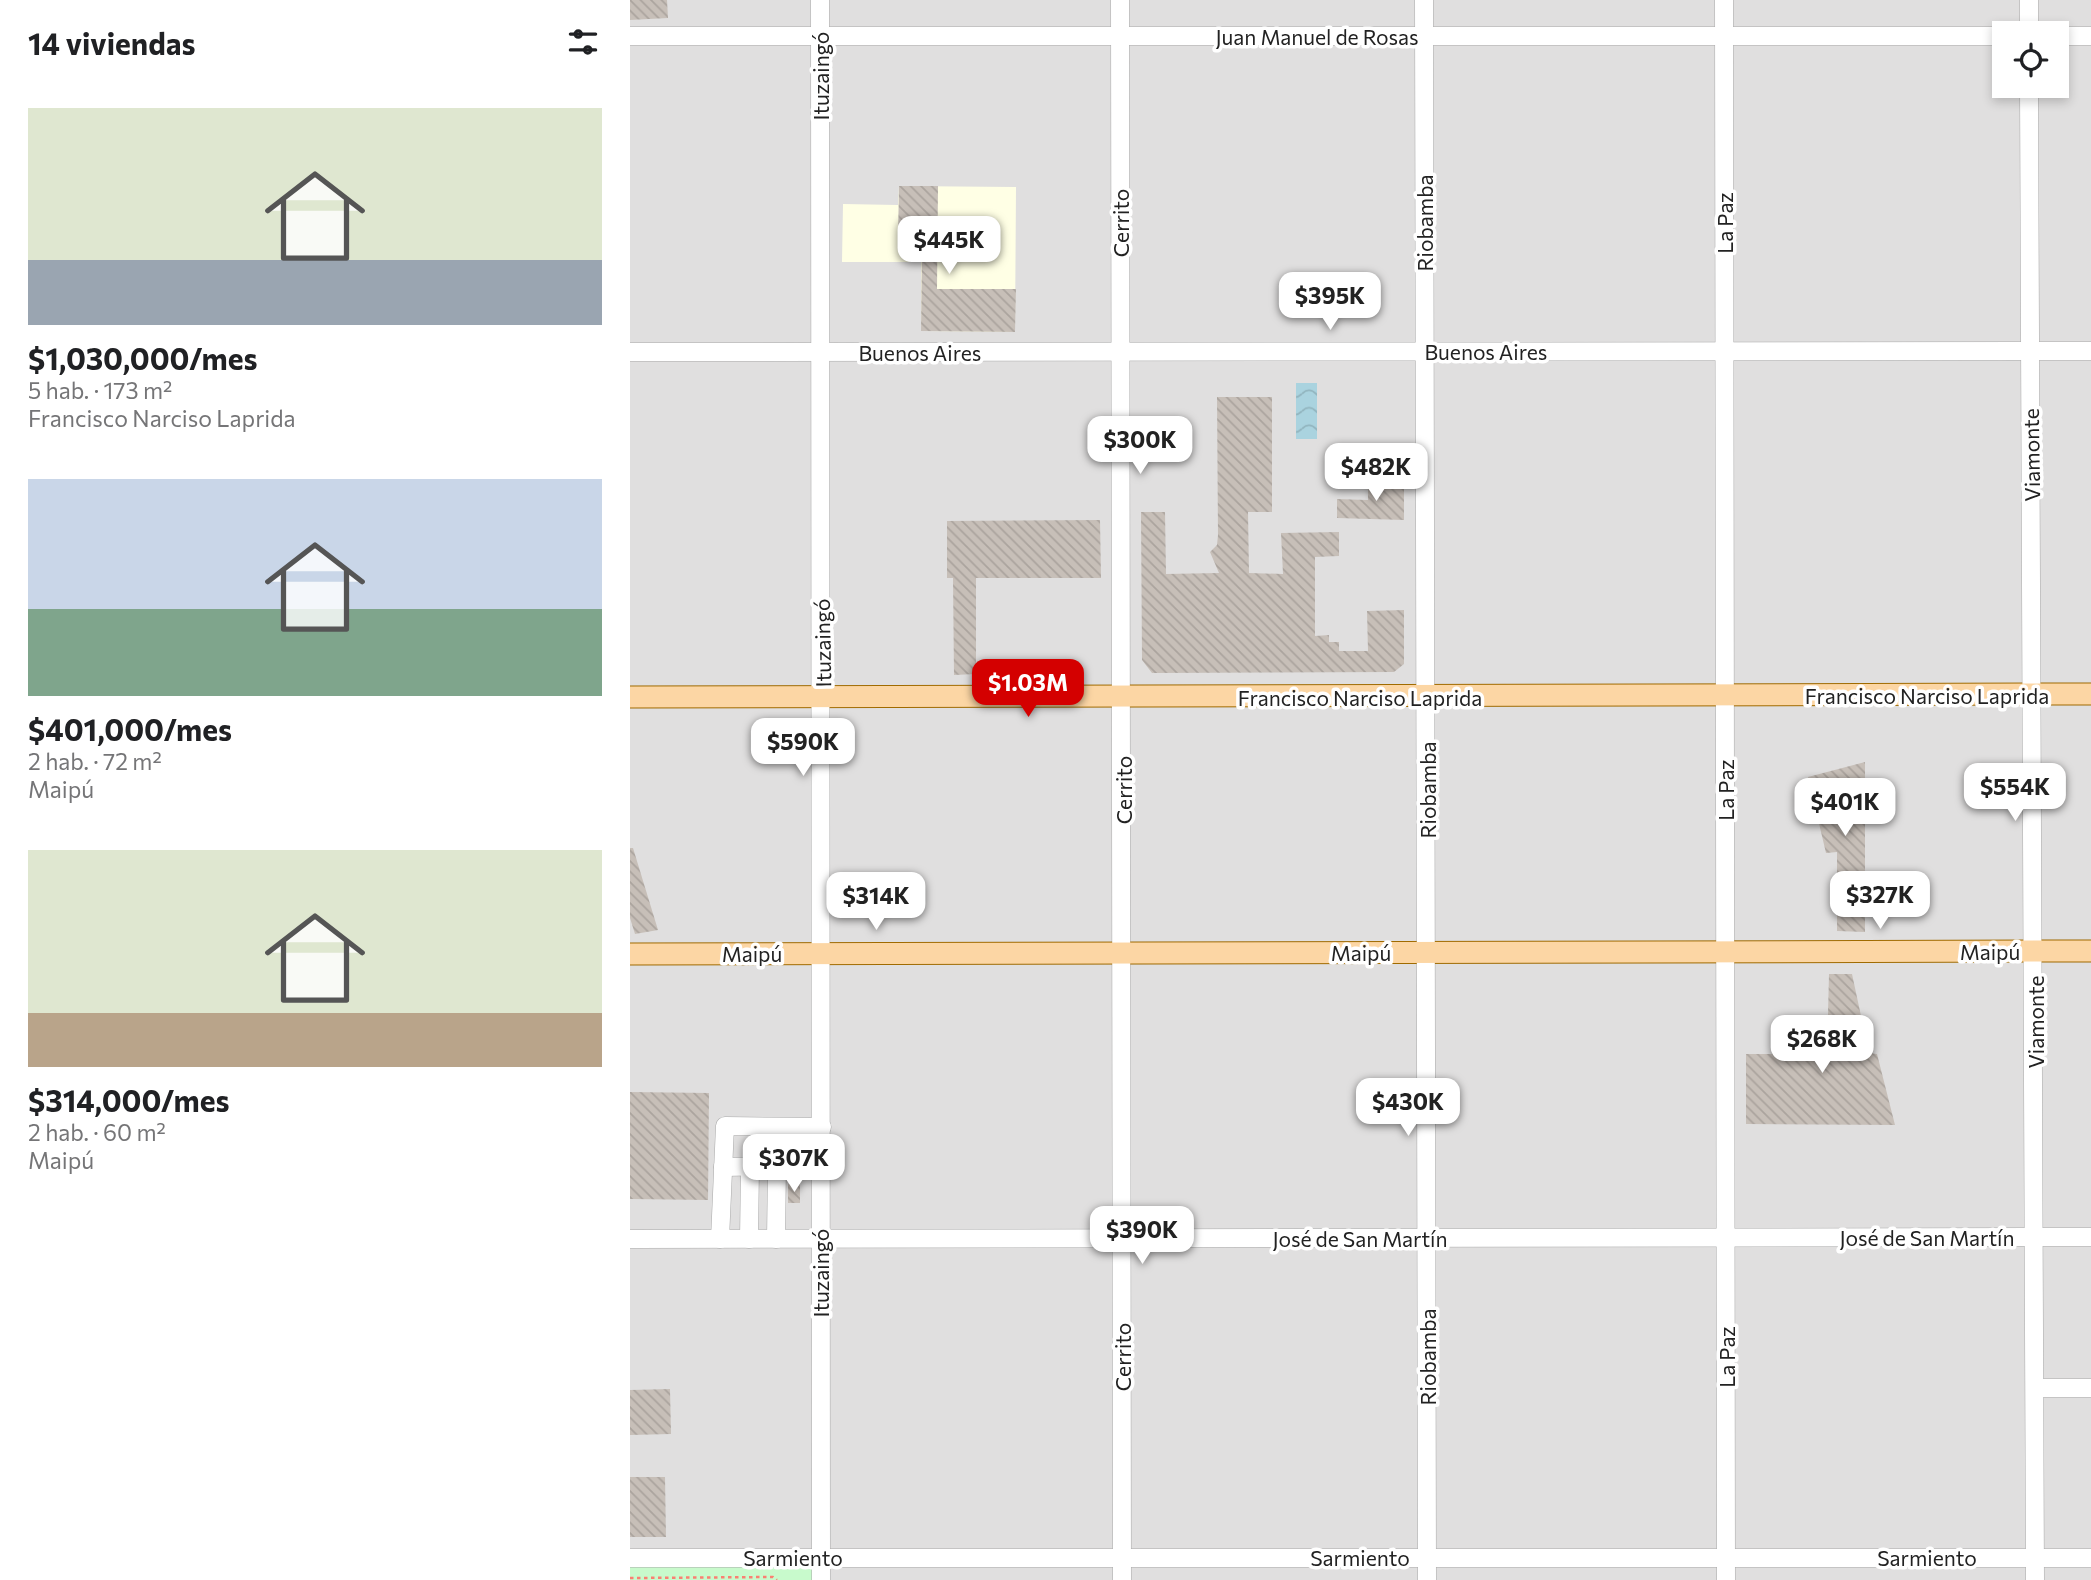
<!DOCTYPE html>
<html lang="es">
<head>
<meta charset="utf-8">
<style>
	body { margin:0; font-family:Commissioner,sans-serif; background:#f6f6f6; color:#202124; height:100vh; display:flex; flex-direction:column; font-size:26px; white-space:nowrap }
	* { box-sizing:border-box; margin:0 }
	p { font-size:23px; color:#757577 }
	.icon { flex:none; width:38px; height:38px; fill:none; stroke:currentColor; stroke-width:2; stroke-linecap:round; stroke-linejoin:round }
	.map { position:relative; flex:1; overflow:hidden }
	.side { display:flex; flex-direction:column; background:#fff; width:630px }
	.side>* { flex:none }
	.fabs { position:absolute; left:1362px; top:21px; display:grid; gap:14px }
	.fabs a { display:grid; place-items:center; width:77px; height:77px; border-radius:0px; background:#fff; box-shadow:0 4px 10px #0003; font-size:35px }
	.price { position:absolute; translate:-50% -60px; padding:0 16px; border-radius:14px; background:#fff; color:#222; font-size:23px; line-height:46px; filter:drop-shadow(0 2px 4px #0008) }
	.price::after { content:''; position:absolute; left:50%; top:42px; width:21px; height:16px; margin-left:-10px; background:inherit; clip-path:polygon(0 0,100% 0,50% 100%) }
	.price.selected { background:#d40000; color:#fff }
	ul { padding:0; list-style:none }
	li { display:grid; align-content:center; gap:14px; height:371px; padding:0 28px }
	li span { display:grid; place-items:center; height:217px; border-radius:0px; color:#555 }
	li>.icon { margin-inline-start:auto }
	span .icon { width:126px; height:126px; fill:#fffc; stroke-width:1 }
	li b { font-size:30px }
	h2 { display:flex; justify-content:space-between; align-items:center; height:84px; padding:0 28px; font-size:30px }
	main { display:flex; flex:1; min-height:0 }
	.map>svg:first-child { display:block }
	.residential { fill:#e0dfdf; fill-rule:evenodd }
	.education { fill:#ffffe5 }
	.park { fill:#c8facc }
	.water { fill:url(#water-waves) }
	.building { fill:url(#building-back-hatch) }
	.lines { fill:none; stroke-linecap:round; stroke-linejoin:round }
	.minor-casing { stroke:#a9a9a9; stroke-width:19 }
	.major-casing { stroke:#a06b00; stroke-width:23 }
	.path { stroke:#fa8072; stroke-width:2.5; stroke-dasharray:3.5 3.5; stroke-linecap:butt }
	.minor { stroke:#fff; stroke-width:18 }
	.major { stroke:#fcd6a4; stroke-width:21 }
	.labels { text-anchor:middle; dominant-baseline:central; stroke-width:7; stroke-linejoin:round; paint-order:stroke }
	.street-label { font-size:21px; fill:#222; stroke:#fff }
</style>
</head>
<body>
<main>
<section class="side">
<h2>14 viviendas<svg class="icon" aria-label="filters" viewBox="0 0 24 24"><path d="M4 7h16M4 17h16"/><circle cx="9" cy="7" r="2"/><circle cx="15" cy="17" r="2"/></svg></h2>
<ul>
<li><span style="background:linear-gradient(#dfe7d0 70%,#9aa5b1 0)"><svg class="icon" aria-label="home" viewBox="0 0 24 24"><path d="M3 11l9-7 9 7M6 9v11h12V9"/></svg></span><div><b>$1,030,000/mes</b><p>5 hab. · 173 m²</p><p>Francisco Narciso Laprida</p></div></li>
<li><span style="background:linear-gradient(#c9d6e8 60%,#7fa58c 0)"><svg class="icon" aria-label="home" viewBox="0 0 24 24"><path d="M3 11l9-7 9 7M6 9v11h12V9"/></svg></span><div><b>$401,000/mes</b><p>2 hab. · 72 m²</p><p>Maipú</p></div></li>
<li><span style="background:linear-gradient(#dfe7d0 75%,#b9a48a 0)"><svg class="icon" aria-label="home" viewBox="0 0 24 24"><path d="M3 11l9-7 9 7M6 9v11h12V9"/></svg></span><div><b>$314,000/mes</b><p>2 hab. · 60 m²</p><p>Maipú</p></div></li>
</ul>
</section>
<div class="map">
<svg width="1461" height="1580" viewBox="0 0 1461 1580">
	<defs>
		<pattern id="water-waves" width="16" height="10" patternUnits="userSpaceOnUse" patternTransform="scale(1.75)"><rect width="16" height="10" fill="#aad3df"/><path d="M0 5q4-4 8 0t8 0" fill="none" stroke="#92b5bf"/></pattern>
		<pattern id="building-back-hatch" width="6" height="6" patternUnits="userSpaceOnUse" patternTransform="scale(1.75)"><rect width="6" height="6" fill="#c7bfb8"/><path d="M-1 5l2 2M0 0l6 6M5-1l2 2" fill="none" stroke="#aba49e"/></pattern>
	</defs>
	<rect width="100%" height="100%" fill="#f2efe9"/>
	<path class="residential" d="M0,0H1461V1580H0ZM1374,33H1426V86H1374Z"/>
	<polygon class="education" points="269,186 386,187 385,332 291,331 291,262 212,262 213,204 268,205"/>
	<polygon class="park" points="190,1556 191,1580 0,1580 0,1558"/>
	<rect class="water" x="666" y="383" width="21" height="56"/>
	<g class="building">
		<polygon points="0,0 37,0 38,18 0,20"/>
		<polygon points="269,186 308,186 307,289 386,289 385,332 291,331 292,236 268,236"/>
		<polygon points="587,397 642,397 642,512 618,512 619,573 653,574 651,533 709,532 709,556 685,557 685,636 699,635 699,642 709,642 709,651 738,651 737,611 774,610 774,664 764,672 522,673 512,660 511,512 535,512 536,574 589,573 580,552 587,545 588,535"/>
		<polygon points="738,480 774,481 774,520 707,518 707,499 738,500"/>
		<polygon points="470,520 471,578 346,578 346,674 324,675 323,578 317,578 317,521"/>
		<polygon points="1235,762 1235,932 1207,931 1207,852 1196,853 1178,777"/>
		<polygon points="0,848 3,848 28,930 5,934 0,918"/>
		<polygon points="1199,974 1222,974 1239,1053 1247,1054 1265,1125 1116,1124 1116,1054 1197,1054"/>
		<polygon points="0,1092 79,1093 78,1200 0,1199"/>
		<polygon points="118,1138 153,1138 153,1154 118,1155"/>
		<rect x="158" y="1184" width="12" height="19"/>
		<polygon points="40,1389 41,1434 0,1435 0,1390"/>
		<polygon points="0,1477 35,1477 36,1537 0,1537"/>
	</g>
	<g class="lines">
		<g class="minor-casing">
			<g id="minor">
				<polyline points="190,0 191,1580"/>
				<polyline points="490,0 492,1580"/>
				<polyline points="794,0 797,1580"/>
				<polyline points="1094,0 1096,1580"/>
				<polyline points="1399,0 1399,33"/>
				<polyline points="0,36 1374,36"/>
				<polyline points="1426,36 1461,36"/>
				<polyline points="1399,86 1405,1580"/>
				<polyline points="0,352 1461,351"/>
				<polyline points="93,1167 191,1165"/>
				<polyline points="0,1239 1461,1237"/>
				<polyline points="90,1239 95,1126 192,1127"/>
				<polyline points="119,1239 120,1166"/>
				<polyline points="146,1239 147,1166"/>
				<polyline points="1405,1388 1461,1388"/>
				<polyline points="0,1558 1461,1558"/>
			</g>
		</g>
		<g class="major-casing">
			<g id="major">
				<polyline points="0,697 1461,694"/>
				<polyline points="0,954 1461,951"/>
			</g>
		</g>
		<polyline class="path" points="0,1578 143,1577 147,1580"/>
		<use href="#minor" class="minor"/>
		<use href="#major" class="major"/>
	</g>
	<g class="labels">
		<g class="street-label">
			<text x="687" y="36">Juan Manuel de Rosas</text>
			<text transform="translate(190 76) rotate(-90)">Ituzaingó</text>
			<text transform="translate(490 223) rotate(-90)">Cerrito</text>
			<text transform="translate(794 223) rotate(-90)">Riobamba</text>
			<text transform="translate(1094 223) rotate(-90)">La Paz</text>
			<text x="856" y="351">Buenos Aires</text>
			<text x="290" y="352">Buenos Aires</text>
			<text transform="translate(1401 455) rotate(-91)">Viamonte</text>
			<text transform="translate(192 643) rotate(-91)">Ituzaingó</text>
			<text x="1297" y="695">Francisco Narciso Laprida</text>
			<text x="730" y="697">Francisco Narciso Laprida</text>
			<text transform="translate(493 790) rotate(-90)">Cerrito</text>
			<text transform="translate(797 790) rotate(-90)">Riobamba</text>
			<text transform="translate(1095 790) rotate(-90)">La Paz</text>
			<text x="1360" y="951">Maipú</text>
			<text x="731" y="952">Maipú</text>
			<text x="122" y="953">Maipú</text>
			<text transform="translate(1405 1022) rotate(-90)">Viamonte</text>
			<text x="1297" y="1237">José de San Martín</text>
			<text x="730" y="1238">José de San Martín</text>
			<text transform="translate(190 1273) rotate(-90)">Ituzaingó</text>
			<text transform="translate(492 1357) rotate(-90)">Cerrito</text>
			<text transform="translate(797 1357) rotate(-90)">Riobamba</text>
			<text transform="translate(1096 1357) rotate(-90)">La Paz</text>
			<text x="163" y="1557">Sarmiento</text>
			<text x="730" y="1557">Sarmiento</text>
			<text x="1297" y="1557">Sarmiento</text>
		</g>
	</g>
</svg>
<div class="fabs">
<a><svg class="icon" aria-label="locate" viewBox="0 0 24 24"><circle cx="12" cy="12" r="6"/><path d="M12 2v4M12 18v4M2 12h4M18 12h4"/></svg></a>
</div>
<b class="price" style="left:319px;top:276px">$445K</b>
<b class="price" style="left:700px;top:332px">$395K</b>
<b class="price" style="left:510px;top:476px">$300K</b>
<b class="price" style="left:746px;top:503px">$482K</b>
<b class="price selected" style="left:398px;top:719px">$1.03M</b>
<b class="price" style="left:173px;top:778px">$590K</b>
<b class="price" style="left:1385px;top:823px">$554K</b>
<b class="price" style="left:1215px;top:838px">$401K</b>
<b class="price" style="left:1250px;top:931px">$327K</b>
<b class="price" style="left:246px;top:932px">$314K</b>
<b class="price" style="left:1192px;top:1075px">$268K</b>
<b class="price" style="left:778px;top:1138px">$430K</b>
<b class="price" style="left:164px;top:1194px">$307K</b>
<b class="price" style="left:512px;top:1266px">$390K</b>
</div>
</main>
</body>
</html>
